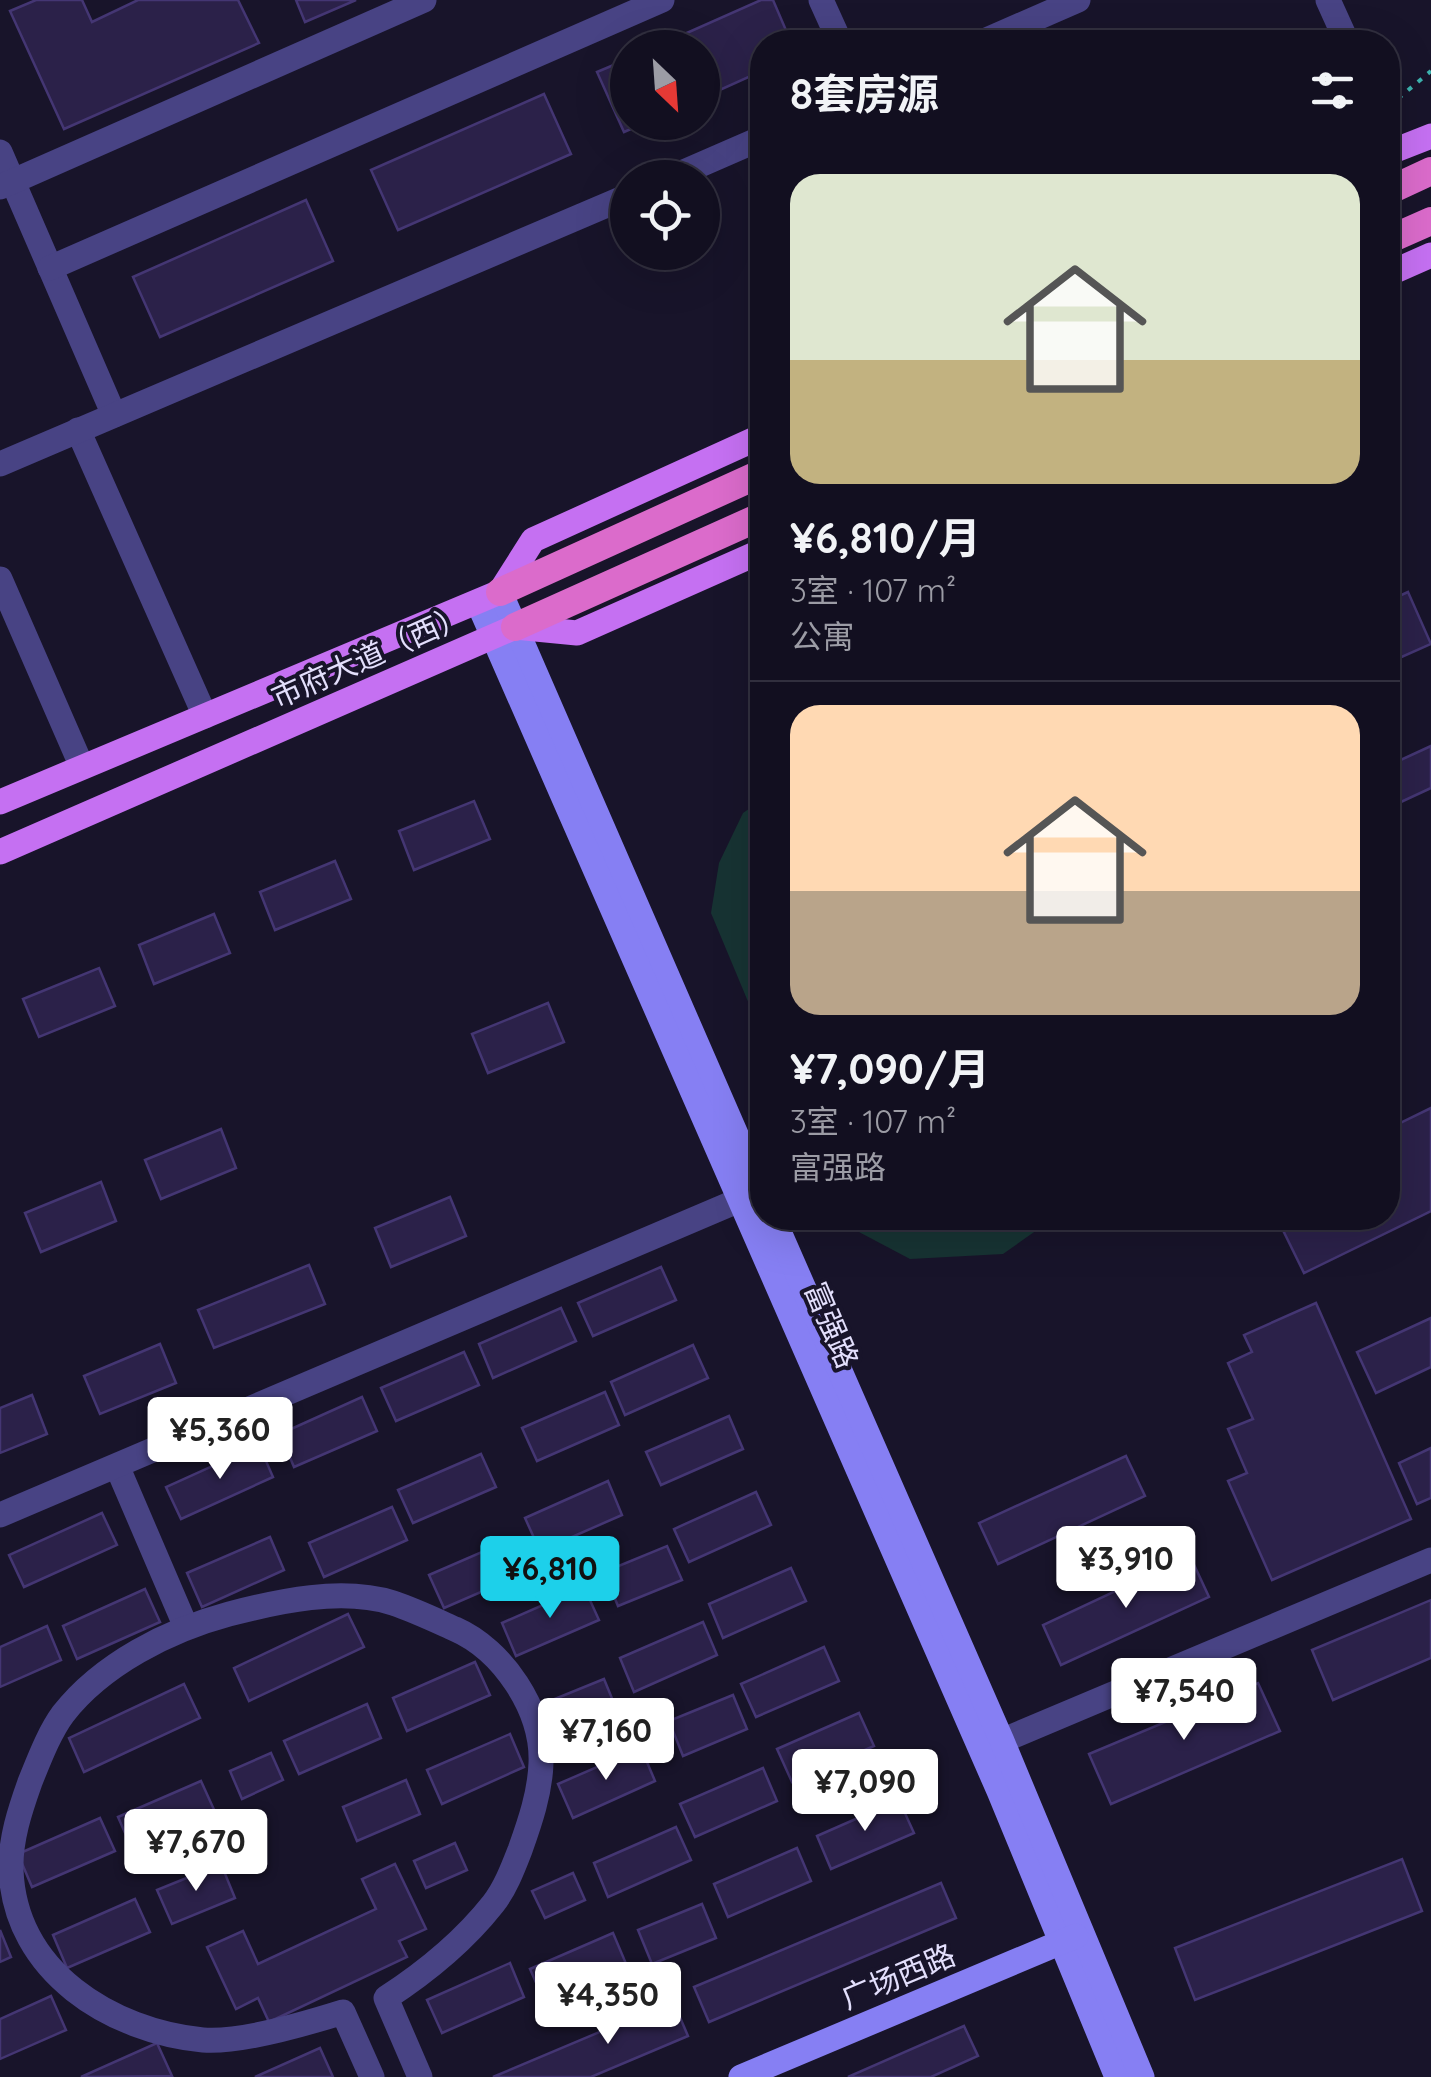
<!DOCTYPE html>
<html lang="zh">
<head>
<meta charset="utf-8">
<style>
	body { margin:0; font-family:Quicksand,"Noto Sans SC",sans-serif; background:#1b1829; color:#f1f3f6; height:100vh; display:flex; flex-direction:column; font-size:38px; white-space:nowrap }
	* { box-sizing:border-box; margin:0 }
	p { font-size:32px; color:#9c9ca5 }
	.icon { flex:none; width:55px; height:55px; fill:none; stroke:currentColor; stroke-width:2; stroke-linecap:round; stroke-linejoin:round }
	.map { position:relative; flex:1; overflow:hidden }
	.panel { position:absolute; left:750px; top:30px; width:650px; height:1200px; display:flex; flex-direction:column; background:#120f20; border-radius:40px; box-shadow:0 10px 40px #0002,0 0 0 2px #312f3e }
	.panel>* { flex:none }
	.needle { width:65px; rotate:155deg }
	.tools { position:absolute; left:610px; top:30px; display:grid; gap:20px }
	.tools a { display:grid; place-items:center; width:110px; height:110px; border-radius:50%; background:#120f20; box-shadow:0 10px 40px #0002,0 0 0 2px #312f3e; font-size:50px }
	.price { position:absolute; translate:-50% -85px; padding:0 22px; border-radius:10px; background:#fff; color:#222; font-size:32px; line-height:65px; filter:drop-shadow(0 2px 5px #0008) }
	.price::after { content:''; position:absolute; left:50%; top:60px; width:30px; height:22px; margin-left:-15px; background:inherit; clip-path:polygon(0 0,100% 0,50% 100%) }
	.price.selected { background:#1dd0ea; color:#111 }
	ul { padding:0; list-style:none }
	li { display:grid; align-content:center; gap:20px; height:530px; padding:0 40px }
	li+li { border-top:2px solid #312f3e }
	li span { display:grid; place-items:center; height:310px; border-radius:30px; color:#555 }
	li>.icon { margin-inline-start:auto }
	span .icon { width:180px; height:180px; fill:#fffc; stroke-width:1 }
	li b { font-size:42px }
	h2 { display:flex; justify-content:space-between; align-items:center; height:120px; padding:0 40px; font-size:42px }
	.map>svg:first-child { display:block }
	.green { fill:#173333 }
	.building { fill:#2b2149; stroke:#443673; stroke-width:2.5 }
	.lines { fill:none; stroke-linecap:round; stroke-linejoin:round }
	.path { stroke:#3db3af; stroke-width:4; stroke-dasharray:5 8; stroke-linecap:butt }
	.minor { stroke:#484384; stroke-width:25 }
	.tertiary { stroke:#484384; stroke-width:25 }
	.secondary { stroke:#867ff3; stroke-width:25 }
	.primary { stroke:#c570f2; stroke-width:25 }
	.trunk { stroke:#db6bcb; stroke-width:28 }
	.labels { text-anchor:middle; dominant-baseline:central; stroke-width:8; stroke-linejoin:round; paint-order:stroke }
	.street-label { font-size:30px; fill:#e3dffc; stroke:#18142a }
</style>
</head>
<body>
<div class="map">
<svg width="1431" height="2077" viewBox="0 0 1431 2077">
	<rect width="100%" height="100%" fill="#18142a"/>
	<g class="green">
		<polygon points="762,800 762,1035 711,913 719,863 743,813"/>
		<polygon points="840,1218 1054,1218 1003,1254 910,1259 842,1223"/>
	</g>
	<g class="building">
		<polygon points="36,0 82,0 92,22 138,0 238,0 259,43 64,129 10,11"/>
		<polygon points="296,0 356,0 305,22"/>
		<polygon points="761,0 773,0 791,42 762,42 762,71 702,98 702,48 653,48"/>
		<polygon points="628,59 628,122 647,122 624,132 597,72"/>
		<polygon points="544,94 571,154 398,230 371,170"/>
		<polygon points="306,200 333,261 160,337 133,277"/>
		<polygon points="1408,592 1431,644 1388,663 1388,601"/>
		<polygon points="1431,746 1431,788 1388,808 1388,754 1392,764"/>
		<polygon points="474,801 490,839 414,870 399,831"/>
		<polygon points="335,861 351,899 275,930 260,892"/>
		<polygon points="214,914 230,953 154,984 139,945"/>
		<polygon points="99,968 115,1006 39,1037 23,999"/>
		<polygon points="548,1003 564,1042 488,1073 472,1034"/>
		<polygon points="1431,1108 1431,1211 1304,1273 1277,1218 1388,1218 1388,1129"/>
		<polygon points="221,1129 236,1168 161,1199 145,1160"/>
		<polygon points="101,1182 116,1221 41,1252 25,1213"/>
		<polygon points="450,1197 466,1236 391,1267 375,1228"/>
		<polygon points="309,1265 325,1304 214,1348 198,1310"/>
		<polygon points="661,1267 676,1300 593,1336 578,1303"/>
		<polygon points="1316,1303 1411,1519 1272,1580 1228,1481 1247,1473 1228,1429 1253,1419 1228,1363 1252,1352 1244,1335"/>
		<polygon points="561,1308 576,1341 493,1378 479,1344"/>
		<polygon points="1431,1318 1431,1367 1376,1393 1357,1352"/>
		<polygon points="160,1344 176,1383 100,1414 84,1376"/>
		<polygon points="693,1345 708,1378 625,1415 611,1382"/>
		<polygon points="464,1352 479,1385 396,1421 381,1388"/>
		<polygon points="605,1392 619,1425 537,1461 522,1428"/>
		<polygon points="32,1395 47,1434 0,1453 0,1408"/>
		<polygon points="362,1397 377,1431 294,1467 280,1434"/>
		<polygon points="729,1416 743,1449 661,1485 646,1452"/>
		<polygon points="259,1445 273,1477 181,1519 166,1487"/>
		<polygon points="1431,1448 1431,1498 1417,1504 1399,1463"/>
		<polygon points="481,1454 496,1487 413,1523 398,1490"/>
		<polygon points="1126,1456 1145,1496 998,1564 979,1523"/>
		<polygon points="608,1481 622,1515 540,1551 525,1518"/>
		<polygon points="756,1492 771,1525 689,1562 674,1529"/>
		<polygon points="392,1507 407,1540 324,1577 309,1543"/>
		<polygon points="102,1513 117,1545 24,1587 9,1555"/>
		<polygon points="270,1537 284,1570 202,1607 187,1573"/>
		<polygon points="512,1539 527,1572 444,1608 429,1575"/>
		<polygon points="667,1546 682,1580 618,1606 604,1572"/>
		<polygon points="1190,1556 1209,1597 1061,1665 1043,1625"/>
		<polygon points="791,1568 806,1601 723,1638 709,1604"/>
		<polygon points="584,1587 599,1620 516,1656 502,1623"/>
		<polygon points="145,1589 160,1622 77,1659 63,1626"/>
		<polygon points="1431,1600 1431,1658 1333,1700 1312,1650"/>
		<polygon points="348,1614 364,1647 249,1701 234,1668"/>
		<polygon points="703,1622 717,1655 634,1692 620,1658"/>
		<polygon points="47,1626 61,1660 0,1687 0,1647"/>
		<polygon points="824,1647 839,1681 756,1717 741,1684"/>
		<polygon points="475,1662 490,1695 407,1731 393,1698"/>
		<polygon points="604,1679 618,1713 554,1739 540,1705"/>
		<polygon points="1258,1683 1280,1731 1111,1804 1089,1754"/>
		<polygon points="184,1684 200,1718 84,1772 69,1738"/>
		<polygon points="733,1695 747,1729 683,1756 669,1721"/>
		<polygon points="367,1704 381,1738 299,1774 284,1741"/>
		<polygon points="859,1713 874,1746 792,1782 777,1749"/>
		<polygon points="510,1734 524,1767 442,1804 427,1770"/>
		<polygon points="641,1748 655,1781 573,1818 558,1784"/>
		<polygon points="271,1753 283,1780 242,1799 230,1771"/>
		<polygon points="763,1768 777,1801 695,1837 680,1804"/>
		<polygon points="406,1780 420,1814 357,1841 343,1807"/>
		<polygon points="201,1781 216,1814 133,1851 118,1817"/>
		<polygon points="899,1800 914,1833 831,1869 817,1836"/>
		<polygon points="100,1818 115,1851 32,1887 18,1854"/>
		<polygon points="676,1827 691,1860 608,1897 594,1863"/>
		<polygon points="455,1843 467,1870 426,1888 414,1861"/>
		<polygon points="797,1848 811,1881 728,1917 714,1884"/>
		<polygon points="1402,1859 1422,1911 1195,2000 1175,1948"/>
		<polygon points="221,1864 235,1898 172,1924 157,1890"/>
		<polygon points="395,1864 426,1929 399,1941 407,1957 269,2022 258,1998 236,2009 207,1947 243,1931 258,1964 376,1909 362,1879"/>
		<polygon points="573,1873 585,1900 545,1918 532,1891"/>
		<polygon points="941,1883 956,1918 709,2022 694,1987"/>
		<polygon points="135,1899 150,1932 67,1968 53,1935"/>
		<polygon points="702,1904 716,1938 652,1964 638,1930"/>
		<polygon points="0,1930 11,1957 0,1962"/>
		<polygon points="613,1933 627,1966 545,2003 530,1969"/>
		<polygon points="510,1963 524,1997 442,2033 427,2000"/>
		<polygon points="51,1996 66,2030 0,2059 0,2019"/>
		<polygon points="673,2001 688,2036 591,2077 493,2077"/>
		<polygon points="964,2026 978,2056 931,2077 848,2077"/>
		<polygon points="157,2043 172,2076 81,2077"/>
		<polygon points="320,2048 333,2077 255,2077"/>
	</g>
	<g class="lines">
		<polyline class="path" points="1388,107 1431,71"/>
		<g class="minor">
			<polyline points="821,0 840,42"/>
			<polyline points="1328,0 1347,42"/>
			<polyline points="982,42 1078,0"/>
			<polyline points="0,152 114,415"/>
			<polyline points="670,178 762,138"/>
			<polyline points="0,187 424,0"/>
			<polyline points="50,268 662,0"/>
			<polyline points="78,430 205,716"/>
			<polyline points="0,464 628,196"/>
			<polyline points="0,579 82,767"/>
			<polyline points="117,1466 186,1627"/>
			<polyline points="0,1515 742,1199"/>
			<path d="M372,2077L343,2012C308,2023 239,2043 203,2040C111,2031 15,1972 11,1870C10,1840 20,1810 30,1782C39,1760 49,1733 63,1714C102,1664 169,1630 229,1614C279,1601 342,1587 393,1603C414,1610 435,1620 455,1629C503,1650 543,1710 541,1763C540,1793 530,1822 520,1850C513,1868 505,1889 493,1904C463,1942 426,1972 386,1998L420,2077"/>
		</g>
		<polyline class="tertiary" points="985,1748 1431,1560"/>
		<g class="secondary">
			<polyline points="500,592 762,1194"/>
			<polyline points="478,602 999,1791 1117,2077"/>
			<polyline points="773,1218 1002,1741 1142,2077"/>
			<polyline points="741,2077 1076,1936"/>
		</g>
		<g class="primary">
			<polyline points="1388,153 1431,136"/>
			<polyline points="1388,274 1431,255"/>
			<polyline points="0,802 500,592 533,540 762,436"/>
			<polyline points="0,852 515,627 577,633 762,551"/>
		</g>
		<g class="trunk">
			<polyline points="1388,191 1431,171"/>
			<polyline points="1388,240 1431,221"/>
			<polyline points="500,592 762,473"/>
			<polyline points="515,627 762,516"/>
		</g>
	</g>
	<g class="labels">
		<g class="street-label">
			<text transform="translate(369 656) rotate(-24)">市府大道（西）</text>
			<text transform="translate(832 1325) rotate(67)">富强路</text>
			<text transform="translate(898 1976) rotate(-23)">广场西路</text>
		</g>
	</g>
</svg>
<div class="tools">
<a><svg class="needle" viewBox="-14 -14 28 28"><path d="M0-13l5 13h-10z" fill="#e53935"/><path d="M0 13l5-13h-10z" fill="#9c9ca5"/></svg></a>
<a><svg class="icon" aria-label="locate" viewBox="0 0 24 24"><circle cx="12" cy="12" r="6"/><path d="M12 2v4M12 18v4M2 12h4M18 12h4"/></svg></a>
</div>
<b class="price" style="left:220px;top:1482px">¥5,360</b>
<b class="price" style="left:1126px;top:1611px">¥3,910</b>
<b class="price selected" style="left:550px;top:1621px">¥6,810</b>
<b class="price" style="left:1184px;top:1743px">¥7,540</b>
<b class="price" style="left:606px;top:1783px">¥7,160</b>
<b class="price" style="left:865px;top:1834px">¥7,090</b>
<b class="price" style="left:196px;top:1894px">¥7,670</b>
<b class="price" style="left:608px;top:2047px">¥4,350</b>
<section class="panel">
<h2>8套房源<svg class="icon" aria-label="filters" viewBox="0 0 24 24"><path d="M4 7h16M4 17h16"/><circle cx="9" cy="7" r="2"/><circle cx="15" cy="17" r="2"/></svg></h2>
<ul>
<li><span style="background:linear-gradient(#dfe7d0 60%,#c2b280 0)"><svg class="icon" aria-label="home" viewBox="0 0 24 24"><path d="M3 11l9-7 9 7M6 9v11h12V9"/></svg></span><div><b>¥6,810/月</b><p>3室 · 107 m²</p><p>公寓</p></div></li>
<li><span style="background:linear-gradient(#ffd9b3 60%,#b9a48a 0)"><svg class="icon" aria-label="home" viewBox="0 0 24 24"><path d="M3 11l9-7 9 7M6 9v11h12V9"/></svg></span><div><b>¥7,090/月</b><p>3室 · 107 m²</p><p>富强路</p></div></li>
</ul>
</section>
</div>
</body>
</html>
